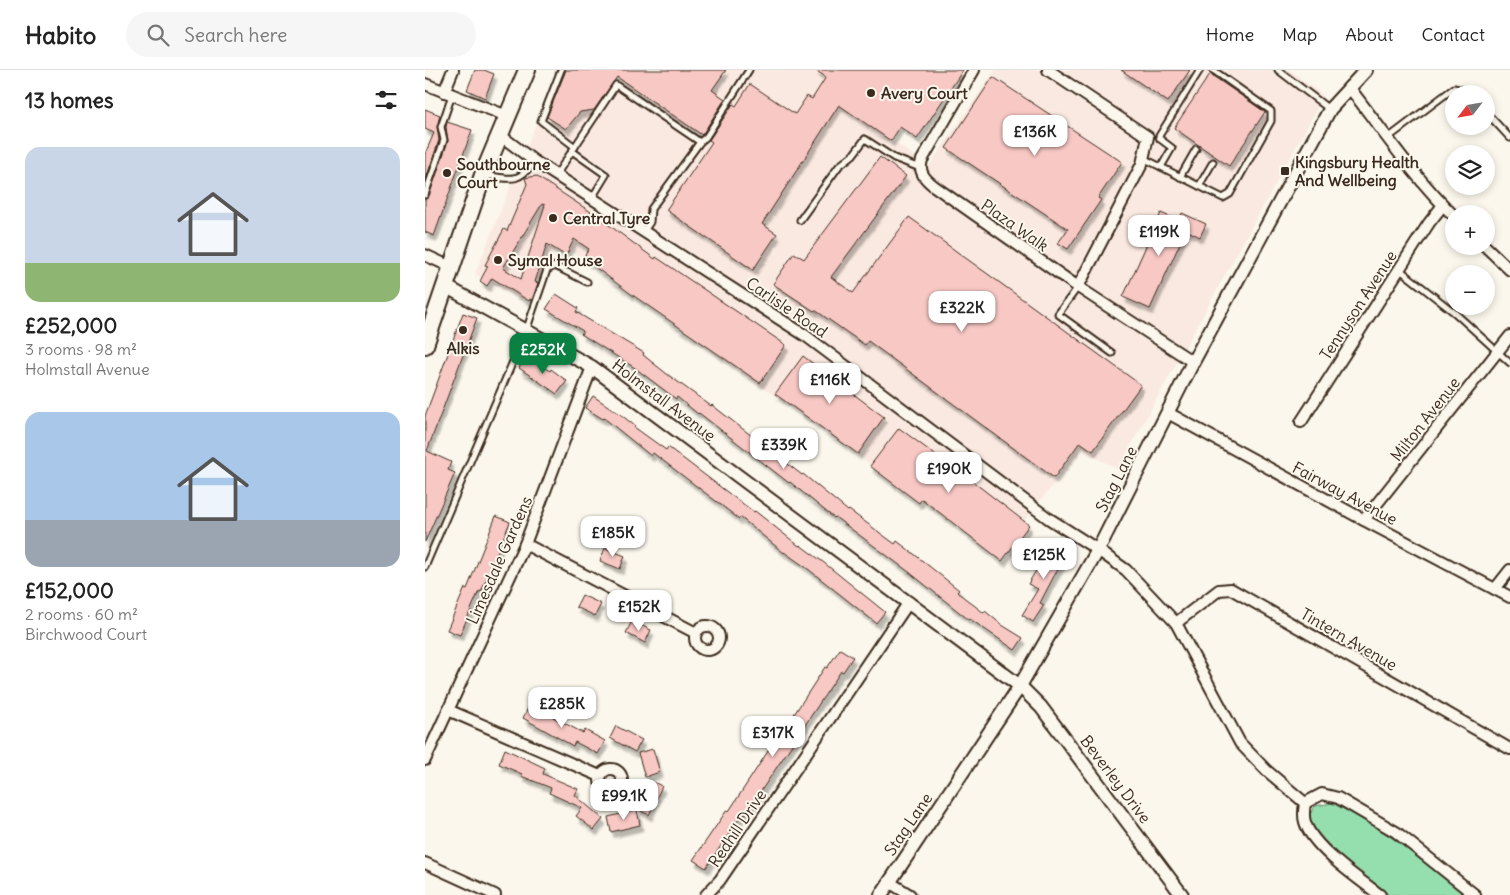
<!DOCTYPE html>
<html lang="en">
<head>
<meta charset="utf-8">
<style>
	body { margin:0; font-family:Delius,sans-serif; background:#f6f6f6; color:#222; height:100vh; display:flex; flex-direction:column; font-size:19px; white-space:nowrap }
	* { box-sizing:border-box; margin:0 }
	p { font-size:16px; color:#767676 }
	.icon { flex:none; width:28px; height:28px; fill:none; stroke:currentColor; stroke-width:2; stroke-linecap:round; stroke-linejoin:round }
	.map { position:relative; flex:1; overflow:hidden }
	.sheet { display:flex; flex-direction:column; background:#fff; width:425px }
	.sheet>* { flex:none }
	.needle { width:32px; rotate:239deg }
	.controls { position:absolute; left:1020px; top:15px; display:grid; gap:10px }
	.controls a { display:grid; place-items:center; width:50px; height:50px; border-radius:50%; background:#fff; box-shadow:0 2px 8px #0003; font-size:25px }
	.price { position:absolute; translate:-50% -42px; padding:0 11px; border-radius:10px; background:#fff; color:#222; font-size:16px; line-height:32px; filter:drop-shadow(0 1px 2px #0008) }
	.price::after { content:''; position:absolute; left:50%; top:30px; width:15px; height:11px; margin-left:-8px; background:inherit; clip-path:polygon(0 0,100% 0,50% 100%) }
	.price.selected { background:#0b8043; color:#fff }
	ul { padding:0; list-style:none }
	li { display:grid; align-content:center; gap:10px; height:265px; padding:0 25px }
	li span { display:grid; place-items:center; height:155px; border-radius:15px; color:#555 }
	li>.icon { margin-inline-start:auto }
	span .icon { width:90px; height:90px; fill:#fffc; stroke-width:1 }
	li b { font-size:21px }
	h2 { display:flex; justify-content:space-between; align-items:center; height:60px; padding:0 25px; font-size:21px }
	header { display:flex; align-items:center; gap:30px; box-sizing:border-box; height:70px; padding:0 25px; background:#fff; border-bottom:1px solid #e0e0e0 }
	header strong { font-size:24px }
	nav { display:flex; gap:28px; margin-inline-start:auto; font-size:18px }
	.search { width:350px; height:45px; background:#f6f6f6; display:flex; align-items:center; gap:12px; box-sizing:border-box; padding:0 18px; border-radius:28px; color:#767676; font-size:19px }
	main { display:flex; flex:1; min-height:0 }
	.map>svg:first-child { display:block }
	.built { fill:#fae9e0 }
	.green { fill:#95deae; stroke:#688466 }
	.building { fill:#f8c8c4; stroke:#3b2a1e; fill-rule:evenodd; filter:url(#shadow) }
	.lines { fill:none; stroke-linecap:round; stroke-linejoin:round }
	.service-casing { stroke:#3b2a1e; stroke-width:9 }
	.minor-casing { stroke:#3b2a1e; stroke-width:14 }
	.tertiary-casing { stroke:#3b2a1e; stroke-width:16 }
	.primary-casing { stroke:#3b2a1e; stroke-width:20 }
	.service { stroke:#fbf7ec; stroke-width:5 }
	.minor { stroke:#fbf7ec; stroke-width:10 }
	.tertiary { stroke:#fbf7ec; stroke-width:12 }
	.primary { stroke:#fbf7ec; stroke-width:16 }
	.poi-dot { fill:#3b2a1e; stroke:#fbf7ec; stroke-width:2 }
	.labels { text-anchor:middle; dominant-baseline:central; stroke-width:4; stroke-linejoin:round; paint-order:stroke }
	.poi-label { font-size:16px; font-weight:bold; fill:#3b2a1e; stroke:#fbf7ec; text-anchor:start }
	.street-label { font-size:16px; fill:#3b2a1e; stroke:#fbf7ec }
</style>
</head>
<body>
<header>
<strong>Habito</strong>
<div class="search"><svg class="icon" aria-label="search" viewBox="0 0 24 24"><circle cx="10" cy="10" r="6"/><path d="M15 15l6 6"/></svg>Search here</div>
<nav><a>Home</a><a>Map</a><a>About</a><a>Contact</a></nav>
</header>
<main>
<section class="sheet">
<h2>13 homes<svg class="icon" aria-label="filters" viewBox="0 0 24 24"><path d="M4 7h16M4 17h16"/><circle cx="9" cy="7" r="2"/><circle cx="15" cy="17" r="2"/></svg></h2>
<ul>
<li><span style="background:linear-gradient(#c9d6e8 75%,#8fb573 0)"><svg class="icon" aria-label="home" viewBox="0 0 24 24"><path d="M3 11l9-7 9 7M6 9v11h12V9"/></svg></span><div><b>£252,000</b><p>3 rooms · 98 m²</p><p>Holmstall Avenue</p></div></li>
<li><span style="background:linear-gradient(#a9c7e8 70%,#9aa5b1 0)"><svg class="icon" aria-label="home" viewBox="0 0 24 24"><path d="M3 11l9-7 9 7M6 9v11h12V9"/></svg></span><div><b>£152,000</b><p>2 rooms · 60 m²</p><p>Birchwood Court</p></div></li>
</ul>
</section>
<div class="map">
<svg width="1085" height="825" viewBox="0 0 1085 825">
	<defs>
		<filter id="shadow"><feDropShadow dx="3" dy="5.5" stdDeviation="1" flood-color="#0004"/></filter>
	</defs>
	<rect width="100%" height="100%" fill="#fbf7ec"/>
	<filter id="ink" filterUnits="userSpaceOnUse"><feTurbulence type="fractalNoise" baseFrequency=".02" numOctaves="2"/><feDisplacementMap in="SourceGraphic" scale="10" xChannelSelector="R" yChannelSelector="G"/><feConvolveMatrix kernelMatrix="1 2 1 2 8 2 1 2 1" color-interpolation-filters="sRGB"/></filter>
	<g filter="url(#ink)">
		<polygon class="built" points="133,0 390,0 401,7 393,20 504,96 570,0 864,0 899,26 693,399 656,380 572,485 137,174 98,232 50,204"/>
		<path class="green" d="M907,733C956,756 1000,791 1043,825H963L929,801L897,771L886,756L884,746L890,736Z"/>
		<g class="building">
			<polygon points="50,0 59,0 69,4 60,28 42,20"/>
			<polygon points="141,0 301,0 287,20 300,29 277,65 192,7 169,40 155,42 141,59 122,47"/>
			<polygon points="390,0 538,0 492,69 475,57 466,71 414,35 337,154 352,164 328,200 241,140 287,72 284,70 308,34 311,36 325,14 370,44 382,26 387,29 401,7"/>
			<polygon points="696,0 765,0 743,32"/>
			<polygon points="785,4 840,42 804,96 749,58"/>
			<polygon points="568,7 697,92 673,128 676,130 643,179 633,173 643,159 521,78"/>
			<polygon points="0,39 15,45 12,57 14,70 0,112 0,84 9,63 0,59"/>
			<polygon points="22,52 47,60 9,166 0,162 0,129 4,126 23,71 21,57"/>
			<polygon points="455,87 481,106 406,207 428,223 484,147 716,315 668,381 655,372 629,408 443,271 440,275 390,240 389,241 348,214 369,183 379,189"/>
			<path d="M111,106L169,144L230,189L231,187L361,275L335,313L206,224L158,188L164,179L149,169L141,186L122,174L110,212L113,213L107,230L105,229L104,231L67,208L62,216L55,211L63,196L60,195L79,159L82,161L102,114L100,108ZM117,134L120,135L96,209L78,198Z"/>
			<polygon points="736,143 754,151 757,143 781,154 775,167 761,160 725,239 698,227"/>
			<polygon points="131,224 153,238 151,242 219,283 218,285 242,304 286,336 287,335 377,405 378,404 423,441 424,440 470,474 472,471 489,484 534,520 532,522 559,543 560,541 577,555 598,568 590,580 545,549 544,550 484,502 410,447 409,448 365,412 364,413 274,343 273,344 252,327 251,329 210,298 156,264 158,261 121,239"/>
			<polygon points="38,243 52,248 2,381 26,392 23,400 30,403 0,472 0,346"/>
			<polygon points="378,286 459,347 433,384 350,324"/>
			<polygon points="101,287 125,301 126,299 142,311 132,324 94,298"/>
			<polygon points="168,326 195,344 210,356 209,357 241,380 243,377 306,425 329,442 330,441 374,476 375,475 398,492 460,542 451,553 383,499 359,482 359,483 315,447 314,449 296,435 228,383 226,386 179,348 178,349 160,338"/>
			<polygon points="474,358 528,398 529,397 604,455 577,491 497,429 494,433 445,396"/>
			<polygon points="71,446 85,452 56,522 54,521 35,565 22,560 40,518 42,519"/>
			<polygon points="630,473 644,483 629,506 615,533 619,535 608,552 597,545 613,519 603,514 613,497 614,497"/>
			<polygon points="180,478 200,486 195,499 175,491"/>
			<polygon points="157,525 176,534 170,546 151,537"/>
			<polygon points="207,551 226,560 220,573 201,563"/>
			<polygon points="415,579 428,587 418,602 416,601 320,745 318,743 281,798 268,790 302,740 304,741 347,675 349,675 400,597 402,598"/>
			<polygon points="106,632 130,645 128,647 158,663 160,660 180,671 173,684 150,672 148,676 98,648"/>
			<polygon points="191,656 217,670 210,682 185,668"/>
			<polygon points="80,679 120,698 118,704 153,719 150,725 178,749 169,760 151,746 157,738 124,723 126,718 96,706 97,704 74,694"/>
			<polygon points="228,679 235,702 220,707 213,683"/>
			<polygon points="224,710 237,716 224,745 212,739"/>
			<polygon points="212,740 215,755 186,762 183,747"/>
		</g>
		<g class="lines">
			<g class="service-casing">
				<g id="service">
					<polyline points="136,0 116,51 150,77"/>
					<polyline points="775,0 734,66 735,69 747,78 736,97 798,128 805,124 846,51 846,41 788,0"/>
					<polyline points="853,0 904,39"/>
					<polyline points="1061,42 1085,68"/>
					<polyline points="963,68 1029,18 1042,21 1045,24"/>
					<polyline points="147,81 181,105 167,128"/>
					<polyline points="720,89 736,97"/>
					<path d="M60,105C85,109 93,114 109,92"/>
					<polyline points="131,105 191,15 275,72"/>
					<polyline points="755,107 771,79"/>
					<polyline points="774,116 788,92"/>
					<polyline points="0,125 19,70 16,57 27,25"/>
					<polyline points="375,150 414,96 428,85 440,69 469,88 495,98"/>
					<polyline points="219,161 225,152 226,139 275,72 281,67 324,0"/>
					<polyline points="974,199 1030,243 1085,293"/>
					<polyline points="653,217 633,244 687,283"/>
					<polyline points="0,497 101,261 122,200 130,196 162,212"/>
				</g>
			</g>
			<g class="minor-casing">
				<g id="minor">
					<path d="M549,0L497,90C493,102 500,109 509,116L653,217L768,292"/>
					<polyline points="623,0 723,67 717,94 653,217"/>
					<polyline points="0,14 82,46"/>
					<path d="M924,17C958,61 989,107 1029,146"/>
					<polyline points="19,22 28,0"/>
					<polyline points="75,65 109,91 381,266 623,448 673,480 701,500 751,553 815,673 841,700 880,733"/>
					<polyline points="1060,176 1085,200"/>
					<polyline points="0,185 26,197"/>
					<polyline points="743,343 939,450 1085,527"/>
					<polyline points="876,352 1004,153 1018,135"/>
					<polyline points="939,450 1085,266"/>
					<polyline points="100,474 271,563"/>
					<polyline points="1070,519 1085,500"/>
					<polyline points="751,553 794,520 806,519 1085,679"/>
					<circle cx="282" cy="568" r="12"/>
					<polyline points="23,640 175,706"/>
					<polyline points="0,690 100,474 167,297"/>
					<circle cx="186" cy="710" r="11"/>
					<polyline points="880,733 897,724 913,728 971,762 1050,825"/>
					<path d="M880,733C879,739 878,746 880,752C887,777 935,810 955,825"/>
					<polyline points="0,793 70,825"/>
					<polyline points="464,812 485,825"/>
					<polyline points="281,825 295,810 484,532"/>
				</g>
			</g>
			<g class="tertiary-casing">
				<g id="tertiary">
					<polyline points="20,216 167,297 595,616 616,637 757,825"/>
					<polyline points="456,825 595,616 673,480 768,292 905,39 941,0"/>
				</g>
			</g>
			<g class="primary-casing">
				<polyline id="primary" points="0,275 58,105 102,0"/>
			</g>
			<use href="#service" class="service"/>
			<use href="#minor" class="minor"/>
			<use href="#tertiary" class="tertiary"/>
			<use href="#primary" class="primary"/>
		</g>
	</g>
	<g class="poi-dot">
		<circle cx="446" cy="23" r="5"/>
		<rect x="855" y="96" width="10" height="10" rx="2.5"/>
		<circle cx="22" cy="103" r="5"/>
		<circle cx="128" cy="148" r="5"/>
		<circle cx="73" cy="190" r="5"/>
		<circle cx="38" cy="260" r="5"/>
	</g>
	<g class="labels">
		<g class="poi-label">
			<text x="456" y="23">Avery Court</text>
			<text x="870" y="92">Kingsbury Health<tspan x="870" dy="18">And Wellbeing</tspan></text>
			<text x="32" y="94">Southbourne<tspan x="32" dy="18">Court</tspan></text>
			<text x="138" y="148">Central Tyre</text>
			<text x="83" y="190">Symal House</text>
			<text x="38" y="278" text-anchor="middle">Alkis</text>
		</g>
		<g class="street-label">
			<text transform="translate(590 155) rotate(35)">Plaza Walk</text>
			<text transform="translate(933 235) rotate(-57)">Tennyson Avenue</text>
			<text transform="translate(362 237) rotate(34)">Carlisle Road</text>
			<text transform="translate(239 330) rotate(37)">Holmstall Avenue</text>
			<text transform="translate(1000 349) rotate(-52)">Milton Avenue</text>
			<text transform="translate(691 409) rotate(-63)">Stag Lane</text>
			<text transform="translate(920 423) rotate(28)">Fairway Avenue</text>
			<text transform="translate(74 490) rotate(-66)">Limesdale Gardens</text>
			<text transform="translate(924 569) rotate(30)">Tintern Avenue</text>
			<text transform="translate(691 709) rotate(53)">Beverley Drive</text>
			<text transform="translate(483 754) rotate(-56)">Stag Lane</text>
			<text transform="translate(312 758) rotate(-56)">Redhill Drive</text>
		</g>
	</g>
</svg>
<div class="controls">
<a><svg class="needle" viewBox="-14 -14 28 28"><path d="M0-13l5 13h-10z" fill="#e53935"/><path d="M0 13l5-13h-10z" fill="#767676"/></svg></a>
<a><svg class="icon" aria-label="layers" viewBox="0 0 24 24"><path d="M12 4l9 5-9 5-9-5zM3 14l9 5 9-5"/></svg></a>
<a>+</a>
<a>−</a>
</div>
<b class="price" style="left:610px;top:87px">£136K</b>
<b class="price" style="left:734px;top:187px">£119K</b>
<b class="price" style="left:537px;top:263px">£322K</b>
<b class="price selected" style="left:118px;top:305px">£252K</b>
<b class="price" style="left:405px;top:335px">£116K</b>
<b class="price" style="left:359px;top:400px">£339K</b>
<b class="price" style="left:524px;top:424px">£190K</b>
<b class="price" style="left:188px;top:488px">£185K</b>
<b class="price" style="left:619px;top:510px">£125K</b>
<b class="price" style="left:214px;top:562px">£152K</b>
<b class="price" style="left:137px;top:659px">£285K</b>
<b class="price" style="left:348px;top:688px">£317K</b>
<b class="price" style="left:199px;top:751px">£99.1K</b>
</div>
</main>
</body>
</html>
